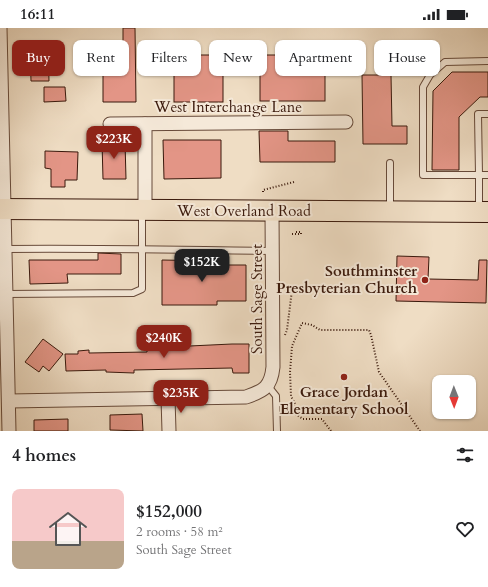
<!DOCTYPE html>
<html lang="en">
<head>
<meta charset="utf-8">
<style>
	body { margin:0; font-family:Cardo,serif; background:#f6f6f6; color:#202124; height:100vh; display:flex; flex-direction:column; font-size:15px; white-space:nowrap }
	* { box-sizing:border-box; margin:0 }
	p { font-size:13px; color:#757577 }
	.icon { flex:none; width:22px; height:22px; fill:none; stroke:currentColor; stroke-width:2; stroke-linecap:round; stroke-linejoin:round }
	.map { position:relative; height:403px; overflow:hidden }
	.side { display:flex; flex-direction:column; background:#fff; flex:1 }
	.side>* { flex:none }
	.guide { position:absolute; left:12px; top:12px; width:464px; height:36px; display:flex; gap:8px }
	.needle { width:26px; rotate:179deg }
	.buttons { position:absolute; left:432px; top:347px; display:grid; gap:8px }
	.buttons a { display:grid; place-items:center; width:44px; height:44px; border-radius:8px; background:#fff; box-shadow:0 1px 3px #0004; font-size:20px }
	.price { position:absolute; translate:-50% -34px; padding:0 9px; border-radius:8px; background:#8f2418; color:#fff; font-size:13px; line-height:26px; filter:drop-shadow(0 1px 2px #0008) }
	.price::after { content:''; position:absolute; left:50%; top:24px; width:12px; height:9px; margin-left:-6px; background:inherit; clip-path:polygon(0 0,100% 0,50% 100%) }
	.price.on { background:#222; color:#fff }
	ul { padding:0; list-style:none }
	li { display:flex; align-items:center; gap:12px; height:100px; padding:0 12px }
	li span { display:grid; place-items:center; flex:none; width:112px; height:80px; border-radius:8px; color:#555 }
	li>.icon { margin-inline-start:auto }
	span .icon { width:48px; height:48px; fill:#fffc; stroke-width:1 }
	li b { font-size:17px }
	h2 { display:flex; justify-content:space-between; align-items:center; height:48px; padding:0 12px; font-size:17px }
	.chip { padding:0 14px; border-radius:8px; background:#fff; box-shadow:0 1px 3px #0004; font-size:14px; line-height:36px }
	.chip.on { background:#8f2418; color:#fff }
	.status { display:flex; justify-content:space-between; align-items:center; height:28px; padding:0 20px; background:#fff; direction:ltr }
	.status svg { height:11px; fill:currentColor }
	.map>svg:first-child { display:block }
	.building { fill:#e39586; stroke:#3a190c }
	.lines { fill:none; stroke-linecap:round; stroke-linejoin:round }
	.service-casing { stroke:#674a3a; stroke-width:8 }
	.minor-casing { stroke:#674a3a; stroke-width:15 }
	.primary-casing { stroke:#3a190c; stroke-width:22 }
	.path { stroke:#3a190c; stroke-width:2; stroke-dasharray:1 2; stroke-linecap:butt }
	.service { stroke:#f5e9d9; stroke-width:6 }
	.minor { stroke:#f5e9d9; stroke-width:13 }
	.primary { stroke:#efddc4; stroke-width:20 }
	.poi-dot { fill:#8f2418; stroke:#f5e9d9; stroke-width:1.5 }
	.labels { text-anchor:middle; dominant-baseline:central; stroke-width:4; stroke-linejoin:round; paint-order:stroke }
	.street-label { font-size:15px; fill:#3a190c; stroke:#f5e9d9 }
	.poi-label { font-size:15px; font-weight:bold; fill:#3a190c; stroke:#f5e9d9; text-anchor:end }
</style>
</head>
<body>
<div class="status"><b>16:11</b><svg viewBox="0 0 49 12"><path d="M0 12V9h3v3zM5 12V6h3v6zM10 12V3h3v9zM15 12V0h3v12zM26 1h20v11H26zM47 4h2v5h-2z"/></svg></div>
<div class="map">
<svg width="488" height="403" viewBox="0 0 488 403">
	<rect width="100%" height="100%" fill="#efddc4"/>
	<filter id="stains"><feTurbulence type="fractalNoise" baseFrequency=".005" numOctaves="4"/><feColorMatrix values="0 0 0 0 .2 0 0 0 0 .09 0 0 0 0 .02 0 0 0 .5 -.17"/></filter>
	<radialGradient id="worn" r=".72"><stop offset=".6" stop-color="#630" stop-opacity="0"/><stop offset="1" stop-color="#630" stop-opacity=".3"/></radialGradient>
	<g class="building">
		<polygon points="123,0 135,0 136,74 103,74 103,23 123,23"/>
		<polygon points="30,19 48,19 49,53 31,53"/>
		<rect x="174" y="27" width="49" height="47"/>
		<rect x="260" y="27" width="65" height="46"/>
		<polygon points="452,44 488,44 488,69 480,69 459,89 459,142 432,142 433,63"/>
		<polygon points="362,47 391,47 392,98 407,98 407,116 363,116"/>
		<polygon points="44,59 65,59 66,73 44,74"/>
		<polygon points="259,103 288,103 288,113 335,113 335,134 260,134"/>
		<polygon points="163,112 221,112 221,150 164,151"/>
		<polygon points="102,114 125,114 126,151 103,151"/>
		<polygon points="45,123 78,124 77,152 65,152 65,159 51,159 51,141 45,140"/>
		<polygon points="98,225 121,226 121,246 67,246 68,255 30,256 29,232 98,232"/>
		<polygon points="397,228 429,229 428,251 478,252 479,232 487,232 486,275 396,273"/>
		<polygon points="162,232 216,233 217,237 246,237 246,273 217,273 217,277 162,277"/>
		<polygon points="43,311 63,326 49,343 43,338 39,344 25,334"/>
		<polygon points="232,316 249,316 249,345 233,345 232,340 134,342 134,345 106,344 106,342 66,343 65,326 78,326 78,323 89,322 89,325 147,324 147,320"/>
		<polygon points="142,386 143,403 110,402 110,387"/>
		<polygon points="68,391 68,403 34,403 34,392"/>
	</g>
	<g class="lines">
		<g class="service-casing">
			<g id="service">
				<polyline points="488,86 478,86 479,147 488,147"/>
				<polyline points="390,135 390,181"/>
				<polyline points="479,181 479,147 423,147 423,59 430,47 445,34 488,33"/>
				<path d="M6,221C95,220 183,222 272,223"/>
				<polyline points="6,266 133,265 142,261 142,183"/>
				<polyline points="268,358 276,368 277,403"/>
			</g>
		</g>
		<g class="minor-casing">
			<g id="minor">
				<polyline points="0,0 9,403"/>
				<polyline points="110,96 346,94"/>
				<polyline points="145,96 145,182"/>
				<polyline points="168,370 169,403"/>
				<path d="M9,373L246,369C264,363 271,359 273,339L272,183"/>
			</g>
		</g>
		<g class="primary-casing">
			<polyline id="primary" points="0,181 488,184"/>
		</g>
		<g class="path">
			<polyline points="263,164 263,162 294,154"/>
			<polyline points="292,206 301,206 301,204 294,204"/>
			<polyline points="285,307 287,302 292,262"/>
			<polyline points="331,403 322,391 303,391 294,385 295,376 291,368 290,344 292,318 302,295 312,297 320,302 369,302 371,307 379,344 420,403"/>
		</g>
		<use href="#service" class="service"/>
		<use href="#minor" class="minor"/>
		<use href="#primary" class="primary"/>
	</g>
	<g class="poi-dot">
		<circle cx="425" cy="252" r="4"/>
		<circle cx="344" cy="349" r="4"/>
	</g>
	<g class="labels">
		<g class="street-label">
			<text x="228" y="79">West Interchange Lane</text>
			<text x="244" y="183">West Overland Road</text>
			<text transform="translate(257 271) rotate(-90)">South Sage Street</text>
		</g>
		<g class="poi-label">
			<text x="417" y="243">Southminster<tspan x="417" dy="17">Presbyterian Church</tspan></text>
			<text x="344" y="364" text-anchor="middle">Grace Jordan<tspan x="344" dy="17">Elementary School</tspan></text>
		</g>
	</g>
	<rect width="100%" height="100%" filter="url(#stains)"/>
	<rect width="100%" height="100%" fill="url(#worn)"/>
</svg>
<div class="buttons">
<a><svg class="needle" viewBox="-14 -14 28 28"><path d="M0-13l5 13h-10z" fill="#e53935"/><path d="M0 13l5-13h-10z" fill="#757577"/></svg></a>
</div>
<b class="price" style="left:114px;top:132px">$223K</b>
<b class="price on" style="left:202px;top:255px">$152K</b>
<b class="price" style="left:164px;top:331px">$240K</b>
<b class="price" style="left:181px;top:386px">$235K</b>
<div class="guide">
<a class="chip on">Buy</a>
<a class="chip">Rent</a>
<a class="chip">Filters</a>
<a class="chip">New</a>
<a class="chip">Apartment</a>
<a class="chip">House</a>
</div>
</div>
<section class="side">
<h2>4 homes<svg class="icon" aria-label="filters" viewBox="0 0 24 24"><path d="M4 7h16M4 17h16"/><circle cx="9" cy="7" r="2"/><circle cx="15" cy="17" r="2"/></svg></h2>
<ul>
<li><span style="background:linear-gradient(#f6c9c9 65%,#b9a48a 0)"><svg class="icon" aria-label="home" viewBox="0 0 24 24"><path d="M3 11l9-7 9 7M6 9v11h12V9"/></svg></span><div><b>$152,000</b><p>2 rooms · 58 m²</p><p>South Sage Street</p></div><svg class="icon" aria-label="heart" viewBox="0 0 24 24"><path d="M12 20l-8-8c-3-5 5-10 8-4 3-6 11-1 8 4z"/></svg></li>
</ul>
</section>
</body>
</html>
